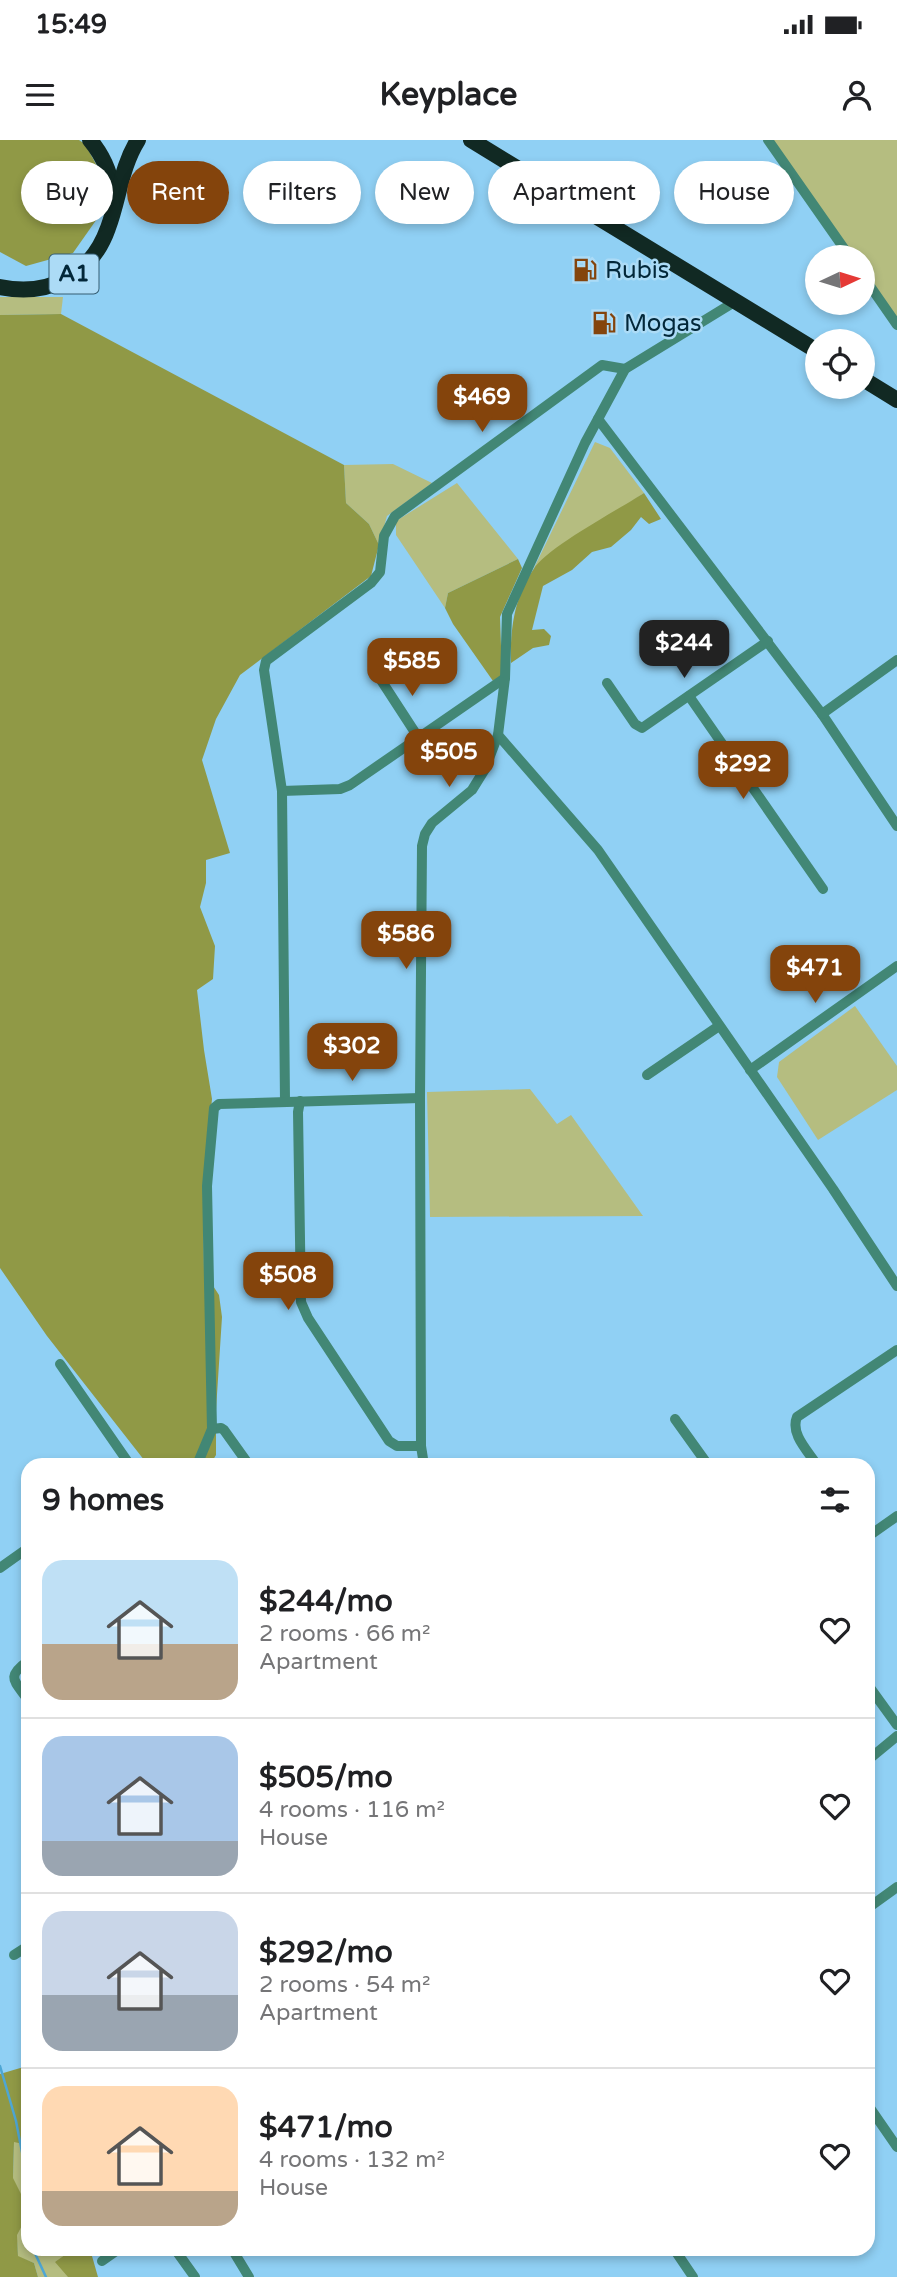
<!DOCTYPE html>
<html lang="en">
<head>
<meta charset="utf-8">
<style>
	body { margin:0; font-family:"Varela Round",sans-serif; background:#f6f6f6; color:#202124; height:100vh; display:flex; flex-direction:column; font-size:26px; white-space:nowrap }
	* { box-sizing:border-box; margin:0 }
	p { font-size:23px; color:#757577 }
	.icon { flex:none; width:38px; height:38px; fill:none; stroke:currentColor; stroke-width:2; stroke-linecap:round; stroke-linejoin:round }
	.map { position:relative; flex:1; overflow:hidden }
	.sheet { position:absolute; left:21px; top:1318px; width:854px; height:798px; display:flex; flex-direction:column; background:#fff; border-radius:21px; box-shadow:0 4px 10px #0003 }
	.sheet>* { flex:none }
	.banner { position:absolute; left:21px; top:21px; width:856px; height:63px; display:flex; gap:14px }
	.needle { width:46px; rotate:86deg }
	.tools { position:absolute; left:805px; top:105px; display:grid; gap:14px }
	.tools a { display:grid; place-items:center; width:70px; height:70px; border-radius:50%; background:#fff; box-shadow:0 4px 10px #0003; font-size:35px }
	.price { position:absolute; translate:-50% -60px; padding:0 16px; border-radius:14px; background:#84440c; color:#fff; font-size:23px; line-height:46px; filter:drop-shadow(0 2px 4px #0008) }
	.price::after { content:''; position:absolute; left:50%; top:42px; width:21px; height:16px; margin-left:-10px; background:inherit; clip-path:polygon(0 0,100% 0,50% 100%) }
	.price.on { background:#222; color:#fff }
	ul { padding:0; list-style:none }
	li { display:flex; align-items:center; gap:21px; height:175px; padding:0 21px }
	li+li { border-top:2px solid #e0e0e0 }
	li span { display:grid; place-items:center; flex:none; width:196px; height:140px; border-radius:21px; color:#555 }
	li>.icon { margin-inline-start:auto }
	span .icon { width:84px; height:84px; fill:#fffc; stroke-width:1 }
	li b { font-size:30px }
	h2 { display:flex; justify-content:space-between; align-items:center; height:84px; padding:0 21px; font-size:30px }
	.pill { padding:0 24px; border-radius:32px; background:#fff; box-shadow:0 4px 10px #0003; font-size:24px; line-height:63px }
	.pill.on { background:#84440c; color:#fff }
	.status { display:flex; justify-content:space-between; align-items:center; height:49px; padding:0 35px; background:#fff; direction:ltr }
	.status svg { height:19px; fill:currentColor }
	header { display:flex; justify-content:space-between; align-items:center; height:91px; padding:0 21px; background:#fff; font-size:32px; font-weight:700 }
	.map>svg:first-child { display:block }
	.green { fill:#b5bd80 }
	.forest { fill:#909946 }
	.lines { fill:none; stroke-linecap:round; stroke-linejoin:round }
	.stream { stroke:#4ea6d4; stroke-width:2.5 }
	.minor { stroke:#428775; stroke-width:10 }
	.highway { stroke:#112923; stroke-width:16 }
	.labels { text-anchor:middle; dominant-baseline:central; stroke-width:5; stroke-linejoin:round; paint-order:stroke }
	.shield { fill:#acdbf6; stroke:#355d72; stroke-width:2 }
	.shield-label { font-size:23px; font-weight:bold; fill:#022739 }
	.poi-label { font-size:24px; fill:#022739; stroke:#acdbf6; text-anchor:start }
</style>
</head>
<body>
<div class="status"><b>15:49</b><svg viewBox="0 0 49 12"><path d="M0 12V9h3v3zM5 12V6h3v6zM10 12V3h3v9zM15 12V0h3v12zM26 1h20v11H26zM47 4h2v5h-2z"/></svg></div>
<header><svg class="icon" aria-label="menu" viewBox="0 0 24 24"><path d="M4 6h16M4 12h16M4 18h16"/></svg>Keyplace<svg class="icon" aria-label="person" viewBox="0 0 24 24"><circle cx="12" cy="8" r="4"/><path d="M4 21q1-7 8-7t8 7"/></svg></header>
<div class="map">
<svg width="897" height="2137" viewBox="0 0 897 2137">
	<rect width="100%" height="100%" fill="#90d0f4"/>
	<g class="green">
		<polygon points="764,0 897,0 897,189 863,140 863,117 847,117"/>
		<polygon points="0,157 63,157 61,174 0,175"/>
		<polygon points="595,302 610,308 644,353 534,428"/>
		<polygon points="393,324 432,343 387,376 379,405 369,384 346,363 344,325"/>
		<polygon points="457,343 518,419 448,453 445,468 396,395 396,381"/>
		<polygon points="855,866 897,926 897,950 818,1000 777,937 779,922"/>
		<polygon points="530,949 557,984 571,975 643,1076 430,1077 427,952"/>
		<polygon points="14,2001 28,2005 28,2109 69,2109 68,2137 38,2137 34,2123 18,2117 13,2038"/>
	</g>
	<g class="forest">
		<polygon points="0,0 79,0 85,4 102,35 99,76 73,113 26,126 0,112"/>
		<polygon points="61,174 344,325 346,363 369,384 379,405 371,436 240,535 216,579 202,620 230,713 206,720 206,743 200,767 215,806 213,839 197,850 204,910 212,959 203,1048 204,1132 219,1155 222,1177 216,1270 216,1315 210,1325 148,1325 47,1196 0,1128 0,175"/>
		<path d="M644,353L661,379L649,384L641,377L631,390L611,407L592,412L572,430L543,446L532,490L544,489L551,496L549,505L533,508L511,523C510,490 514,458 533,430C547,407 618,370 644,353Z"/>
		<polygon points="518,419 522,428 500,477 502,535 493,541 453,484 445,468 448,453"/>
		<polygon points="27,1926 28,2005 14,2002 13,2038 25,2062 27,2076 17,2095 18,2116 34,2123 38,2137 0,2137 0,1934"/>
		<polygon points="69,2109 90,2109 98,2137 68,2137 55,2122 69,2112"/>
	</g>
	<g class="lines">
		<g class="stream">
			<polyline points="0,1926 16,1981 28,2043"/>
			<polyline points="33,2109 46,2137"/>
		</g>
		<g class="minor">
			<polyline points="768,0 850,117"/>
			<polyline points="863,136 897,185"/>
			<polyline points="598,279 822,574 897,686"/>
			<polyline points="379,537 418,597"/>
			<polyline points="607,543 635,584 642,588 768,501"/>
			<polyline points="689,556 823,749"/>
			<polyline points="822,574 897,520"/>
			<polyline points="498,595 598,710 833,1049 897,1146"/>
			<polyline points="282,651 340,649 350,645 505,538"/>
			<polyline points="750,930 897,826"/>
			<polyline points="647,935 719,886"/>
			<polyline points="285,961 282,651 264,530 266,521 371,443 380,432 384,396 395,376 602,225 625,229"/>
			<polyline points="300,961 298,972 301,1162 308,1178 389,1301 397,1306 421,1306"/>
			<polyline points="60,1224 130,1325"/>
			<polyline points="675,1279 708,1325"/>
			<polyline points="212,1289 221,1288 224,1290 249,1325"/>
			<polyline points="197,1325 212,1289 207,1046 214,968 219,964 420,958"/>
			<polyline points="424,1325 421,1306 420,958 422,706 425,694 432,683 472,650 485,629 498,595 505,538 507,474 585,303 625,229 736,161"/>
			<path d="M817,1325C808,1311 790,1294 797,1277L897,1210"/>
			<polyline points="868,1393 873,1393 897,1376"/>
			<polyline points="0,1428 28,1408"/>
			<path d="M28,1521C5,1537 15,1541 28,1560"/>
			<polyline points="868,1545 897,1585"/>
			<polyline points="868,1620 897,1596"/>
			<polyline points="868,1768 897,1747"/>
			<polyline points="14,1815 28,1806"/>
			<polyline points="868,1965 897,2007"/>
			<polyline points="175,2109 195,2137"/>
			<polyline points="232,2109 249,2137"/>
			<polyline points="674,2109 693,2137"/>
			<polyline points="102,2121 119,2109"/>
		</g>
		<g class="highway">
			<path d="M90,0C104,17 112,35 113,57"/>
			<polyline points="471,0 817,211"/>
			<path d="M0,147C48,157 91,136 108,88C119,59 121,27 138,0"/>
			<polyline points="863,239 897,260"/>
		</g>
	</g>
	<defs>
		<g id="fuel-bare" transform="scale(1.89)"><path d="M-5.5-6h7V0h2V4h1.3V-2.5L3-4.5l.8-.8L6-3V5H2.5V1h-1V6h-7ZM-4.2-4.7v3.2H.2V-4.7Z" fill="#84440c" stroke="#acdbf6" stroke-width="2.5" paint-order="stroke"/></g>
	</defs>
	<g fill-rule="evenodd">
		<use href="#fuel-bare" x="585" y="130"/>
		<use href="#fuel-bare" x="604" y="183"/>
	</g>
	<g class="labels">
		<rect class="shield" x="49.5" y="114.5" width="49" height="39" rx="5"/>
		<g class="shield-label">
			<text x="74" y="134">A1</text>
		</g>
		<g class="poi-label">
			<text x="605" y="130">Rubis</text>
			<text x="624" y="183">Mogas</text>
		</g>
	</g>
</svg>
<div class="tools">
<a><svg class="needle" viewBox="-14 -14 28 28"><path d="M0-13l5 13h-10z" fill="#e53935"/><path d="M0 13l5-13h-10z" fill="#757577"/></svg></a>
<a><svg class="icon" aria-label="locate" viewBox="0 0 24 24"><circle cx="12" cy="12" r="6"/><path d="M12 2v4M12 18v4M2 12h4M18 12h4"/></svg></a>
</div>
<b class="price" style="left:482px;top:294px">$469</b>
<b class="price on" style="left:684px;top:540px">$244</b>
<b class="price" style="left:412px;top:558px">$585</b>
<b class="price" style="left:449px;top:649px">$505</b>
<b class="price" style="left:743px;top:661px">$292</b>
<b class="price" style="left:406px;top:831px">$586</b>
<b class="price" style="left:815px;top:865px">$471</b>
<b class="price" style="left:352px;top:943px">$302</b>
<b class="price" style="left:288px;top:1172px">$508</b>
<div class="banner">
<a class="pill">Buy</a>
<a class="pill on">Rent</a>
<a class="pill">Filters</a>
<a class="pill">New</a>
<a class="pill">Apartment</a>
<a class="pill">House</a>
</div>
<section class="sheet">
<h2>9 homes<svg class="icon" aria-label="filters" viewBox="0 0 24 24"><path d="M4 7h16M4 17h16"/><circle cx="9" cy="7" r="2"/><circle cx="15" cy="17" r="2"/></svg></h2>
<ul>
<li><span style="background:linear-gradient(#bfe0f5 60%,#b9a48a 0)"><svg class="icon" aria-label="home" viewBox="0 0 24 24"><path d="M3 11l9-7 9 7M6 9v11h12V9"/></svg></span><div><b>$244/mo</b><p>2 rooms · 66 m²</p><p>Apartment</p></div><svg class="icon" aria-label="heart" viewBox="0 0 24 24"><path d="M12 20l-8-8c-3-5 5-10 8-4 3-6 11-1 8 4z"/></svg></li>
<li><span style="background:linear-gradient(#a9c7e8 75%,#9aa5b1 0)"><svg class="icon" aria-label="home" viewBox="0 0 24 24"><path d="M3 11l9-7 9 7M6 9v11h12V9"/></svg></span><div><b>$505/mo</b><p>4 rooms · 116 m²</p><p>House</p></div><svg class="icon" aria-label="heart" viewBox="0 0 24 24"><path d="M12 20l-8-8c-3-5 5-10 8-4 3-6 11-1 8 4z"/></svg></li>
<li><span style="background:linear-gradient(#c9d6e8 60%,#9aa5b1 0)"><svg class="icon" aria-label="home" viewBox="0 0 24 24"><path d="M3 11l9-7 9 7M6 9v11h12V9"/></svg></span><div><b>$292/mo</b><p>2 rooms · 54 m²</p><p>Apartment</p></div><svg class="icon" aria-label="heart" viewBox="0 0 24 24"><path d="M12 20l-8-8c-3-5 5-10 8-4 3-6 11-1 8 4z"/></svg></li>
<li><span style="background:linear-gradient(#ffd9b3 75%,#b9a48a 0)"><svg class="icon" aria-label="home" viewBox="0 0 24 24"><path d="M3 11l9-7 9 7M6 9v11h12V9"/></svg></span><div><b>$471/mo</b><p>4 rooms · 132 m²</p><p>House</p></div><svg class="icon" aria-label="heart" viewBox="0 0 24 24"><path d="M12 20l-8-8c-3-5 5-10 8-4 3-6 11-1 8 4z"/></svg></li>
</ul>
</section>
</div>
</body>
</html>
